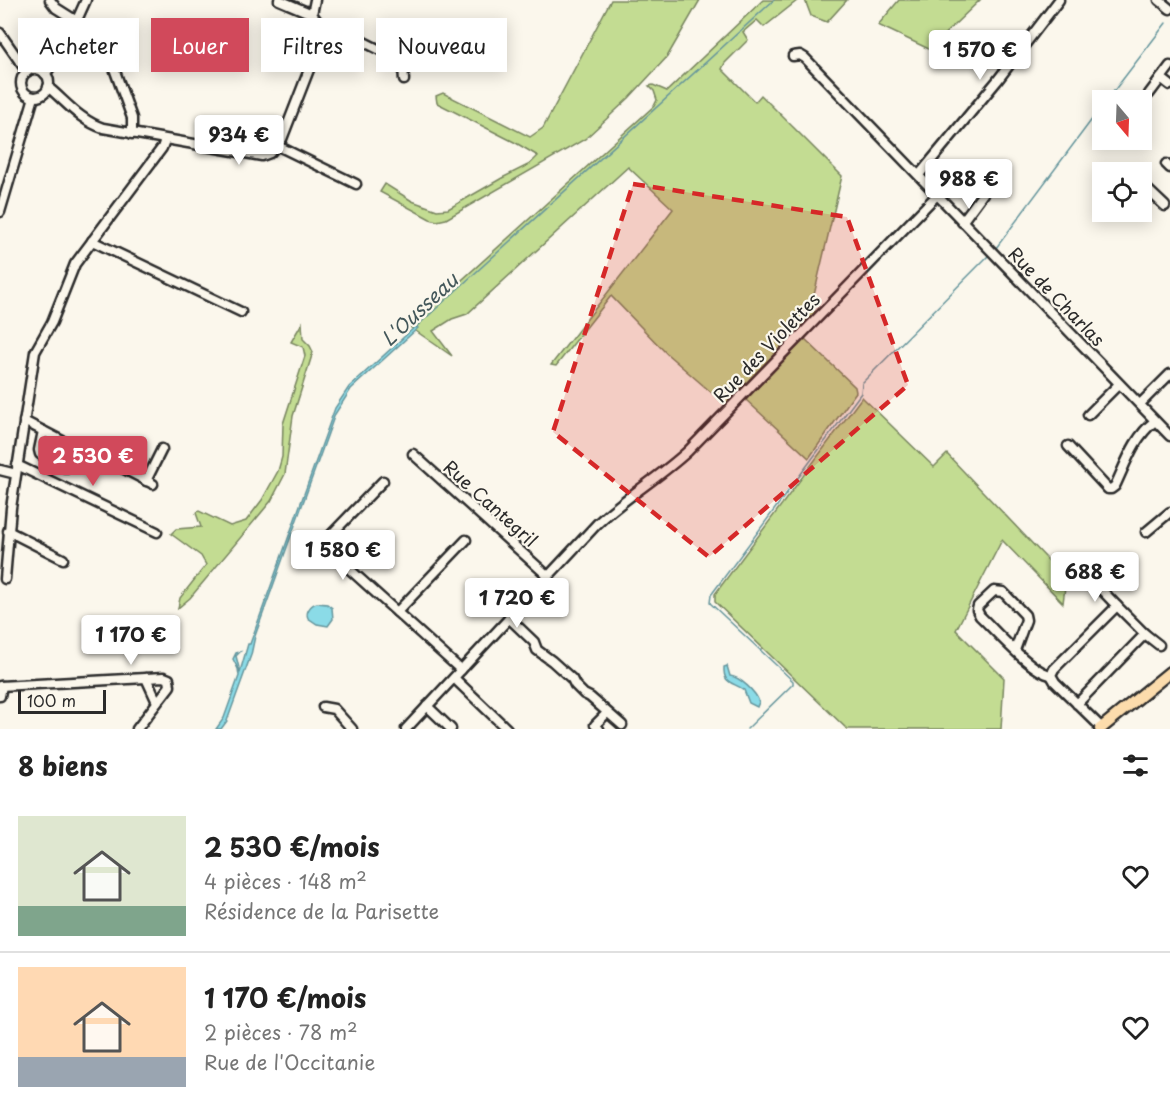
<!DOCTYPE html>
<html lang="fr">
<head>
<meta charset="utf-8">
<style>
	body { margin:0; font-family:"Playpen Sans",sans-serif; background:#f6f6f6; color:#222; height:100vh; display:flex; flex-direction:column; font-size:22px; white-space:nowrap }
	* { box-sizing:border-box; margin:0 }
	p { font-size:20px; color:#767676 }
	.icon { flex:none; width:33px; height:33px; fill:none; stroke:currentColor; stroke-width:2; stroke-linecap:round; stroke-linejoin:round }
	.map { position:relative; height:729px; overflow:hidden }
	.panel { display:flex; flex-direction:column; background:#fff; flex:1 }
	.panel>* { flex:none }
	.guide { position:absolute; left:18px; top:18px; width:600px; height:54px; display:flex; gap:12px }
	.needle { width:39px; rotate:161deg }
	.fabs { position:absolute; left:1092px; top:90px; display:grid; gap:12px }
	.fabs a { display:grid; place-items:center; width:60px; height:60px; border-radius:0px; background:#fff; box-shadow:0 3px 15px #0003; font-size:30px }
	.scale { position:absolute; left:18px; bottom:15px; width:88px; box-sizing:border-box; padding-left:6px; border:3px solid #2b2b2b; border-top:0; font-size:16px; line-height:21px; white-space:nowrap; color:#2b2b2b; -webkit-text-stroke:4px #fbf7ec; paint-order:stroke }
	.price { position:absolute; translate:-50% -51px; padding:0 14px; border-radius:6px; background:#fff; color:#222; font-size:20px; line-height:39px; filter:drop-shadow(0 2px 3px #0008) }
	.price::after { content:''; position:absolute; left:50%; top:36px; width:18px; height:14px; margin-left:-9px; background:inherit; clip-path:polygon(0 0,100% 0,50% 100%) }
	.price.active { background:#d1495b; color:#fff }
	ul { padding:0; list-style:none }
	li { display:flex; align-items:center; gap:18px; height:150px; padding:0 18px }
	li+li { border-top:2px solid #e0e0e0 }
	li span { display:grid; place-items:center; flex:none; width:168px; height:120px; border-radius:0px; color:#555 }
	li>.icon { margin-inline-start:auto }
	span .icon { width:72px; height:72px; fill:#fffc; stroke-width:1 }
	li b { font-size:26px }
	h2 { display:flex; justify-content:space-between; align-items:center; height:72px; padding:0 18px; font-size:26px }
	.tag { padding:0 21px; border-radius:0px; background:#fff; box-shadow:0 3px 15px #0003; font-size:21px; line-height:54px }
	.tag.active { background:#d1495b; color:#fff }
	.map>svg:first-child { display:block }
	.green { fill:#c3dc92; stroke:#77845e; stroke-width:1.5 }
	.water { fill:#8bdbe7; stroke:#65959c; stroke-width:1.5 }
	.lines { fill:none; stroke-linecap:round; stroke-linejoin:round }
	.stream { stroke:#65959c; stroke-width:1.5 }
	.minor-casing { stroke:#2b2b2b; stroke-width:13 }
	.major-casing { stroke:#2b2b2b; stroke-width:15 }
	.minor { stroke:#fbf7ec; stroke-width:8 }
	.major { stroke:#fcdcac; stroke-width:10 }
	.marked { fill:#d62828; fill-opacity:0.2; stroke:#d62828; stroke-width:4.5; stroke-dasharray:12 8; stroke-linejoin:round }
	.labels { text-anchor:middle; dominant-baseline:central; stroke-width:4.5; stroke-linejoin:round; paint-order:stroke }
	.street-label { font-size:18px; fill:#2b2b2b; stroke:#fbf7ec }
	.water-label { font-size:20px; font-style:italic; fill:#43575a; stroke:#fbf7ec }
</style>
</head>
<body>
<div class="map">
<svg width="1170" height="729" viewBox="0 0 1170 729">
	<rect width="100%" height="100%" fill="#fbf7ec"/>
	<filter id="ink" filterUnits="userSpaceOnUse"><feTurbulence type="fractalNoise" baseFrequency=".0167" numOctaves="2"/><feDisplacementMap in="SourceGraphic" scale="12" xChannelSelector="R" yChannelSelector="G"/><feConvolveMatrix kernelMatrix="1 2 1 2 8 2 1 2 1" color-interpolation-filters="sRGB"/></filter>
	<g filter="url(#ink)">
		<g class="green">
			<polygon points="611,0 700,0 667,57 629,98 585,139 446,219 437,221 430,219 380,192 385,184 412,201 437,210 448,209 502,178 530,164 538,156 516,143 437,103 436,96 443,93 530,137 543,128"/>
			<polygon points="763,0 798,0 764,27 757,20 743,32 748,40 725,63 722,69 755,102 761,95 842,176 811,308 817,313 727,406 667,354 611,296 556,366 551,365 673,209 628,167 467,314 452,319 433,331 452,356 410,327 654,106 657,100 654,91 649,86 653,85 667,91"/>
			<polygon points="805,0 847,0 827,22 811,16"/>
			<polygon points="899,0 980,0 929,49 878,25"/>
			<polygon points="302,323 303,339 310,346 313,352 293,416 285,474 271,501 190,598 178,608 180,598 206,565 201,556 171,534 176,529 201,527 196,513 199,511 230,526 246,521 262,500 278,471 282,457 283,424 305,356 303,347 291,342"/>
			<polygon points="804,338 855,387 856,392 809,458 746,400"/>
			<polygon points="862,397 934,467 947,454 1066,579 1063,603 1002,540 956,630 1004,678 1001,729 847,729 715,602 715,594"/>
		</g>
		<g class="water">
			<polygon points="416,326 418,328 351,389 335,414 255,636 251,655 227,721 221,729 216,729 224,718 239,676 238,669 233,659 236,653 240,652 236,656 240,672 248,644 250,644 335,408 349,387"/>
			<path d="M317,603L327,604L332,608L333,619L328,626L317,624L308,618C305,612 311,604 317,603Z"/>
			<path d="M727,666L730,676C740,677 756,692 759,702L757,707L749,703L744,690C734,682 723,685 724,667Z"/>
		</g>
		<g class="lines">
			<g class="stream">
				<polyline points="1107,100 1166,23"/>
				<polyline points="996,248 1102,106"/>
				<polyline points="416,327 774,0"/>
				<polyline points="747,729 793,684 793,681 710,603 711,595 861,393 862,383 988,256"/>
			</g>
			<g class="minor-casing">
				<g id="minor">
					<polyline points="50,0 56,8 75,20"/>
					<polyline points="279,0 312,14"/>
					<polyline points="1159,0 1170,9"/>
					<polyline points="322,26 328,24 396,58 403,67 404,80"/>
					<polyline points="0,33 27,72"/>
					<polyline points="103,38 132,118 132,134"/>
					<polyline points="793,56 800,55 805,58 1170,436"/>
					<polyline points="1170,66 1161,78 1170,85"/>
					<circle cx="35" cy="83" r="14"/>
					<polyline points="45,74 62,53 86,0"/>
					<path d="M48,87C66,102 81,121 103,128L262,156L270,153L282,139L319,44C324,28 322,27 312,14L315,0"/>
					<polyline points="1149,94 1161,78"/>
					<polyline points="278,146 356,184"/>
					<polyline points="1166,164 1170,168"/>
					<polyline points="919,175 997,81 1059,0"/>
					<polyline points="1146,188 1165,206"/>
					<polyline points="0,212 34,97"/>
					<polyline points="962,222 996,176"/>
					<polyline points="92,241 241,312"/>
					<polyline points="1140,404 1170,374"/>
					<polyline points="1088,415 1119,384"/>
					<polyline points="24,421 80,450 99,456 153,484"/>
					<polyline points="43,431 39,450 40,454 66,468"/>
					<path d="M1068,446L1108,489H1111L1115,486C1126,463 1134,437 1155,421"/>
					<polyline points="413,454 548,576"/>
					<polyline points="17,465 157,532"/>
					<polyline points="0,470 16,474"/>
					<polyline points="146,481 162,449"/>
					<polyline points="383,481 325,541 325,547 461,670"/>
					<polyline points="8,531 63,559"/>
					<polyline points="1146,532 1170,512"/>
					<polyline points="5,579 11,508 35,352 52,322 75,264 162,148 165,140"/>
					<polyline points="1093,581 1117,606"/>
					<polyline points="397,612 466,540"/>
					<polyline points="509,618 534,642 537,650 552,661 572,679 575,685 584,694 590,697 622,725"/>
					<polyline points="1145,634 1159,645"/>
					<path d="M1015,650L1026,620L1025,615L1003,592L994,591L978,606L977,610L980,616C996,631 1031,672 1051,675"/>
					<polyline points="146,678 157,702"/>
					<polyline points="454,678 507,729"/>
					<polyline points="0,686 164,677 169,679 170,686 137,729"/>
					<polyline points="0,696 2,686"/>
					<polyline points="1077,704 1145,634 1117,606 1054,669 1051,675 1055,682 1102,728"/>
					<polyline points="427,706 451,729"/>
					<polyline points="323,707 334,709 352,729"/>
					<path d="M406,729L597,524C625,497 659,478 688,451L937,195"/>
					<polyline points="599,729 595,725 607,713"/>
				</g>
			</g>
			<g class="major-casing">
				<polyline id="major" points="1100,729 1170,672"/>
			</g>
			<use href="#minor" class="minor"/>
			<use href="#major" class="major"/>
		</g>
	</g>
	<path class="marked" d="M633,184L847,217L908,385L709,557L553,432Z"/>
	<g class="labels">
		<g class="street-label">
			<text transform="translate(1057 296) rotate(46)">Rue de Charlas</text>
			<text transform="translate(766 347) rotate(-46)">Rue des Violettes</text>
			<text transform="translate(491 503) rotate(42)">Rue Cantegril</text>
		</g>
		<g class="water-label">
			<text transform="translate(419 309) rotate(-43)">L'Ousseau</text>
		</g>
	</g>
</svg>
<div class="fabs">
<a><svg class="needle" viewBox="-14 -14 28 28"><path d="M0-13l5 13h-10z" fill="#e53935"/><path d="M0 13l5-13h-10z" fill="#767676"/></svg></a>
<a><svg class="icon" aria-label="locate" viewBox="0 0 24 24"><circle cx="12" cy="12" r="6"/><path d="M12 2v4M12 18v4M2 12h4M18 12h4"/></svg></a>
</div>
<div class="scale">100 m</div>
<b class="price" style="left:980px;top:81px">1 570 €</b>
<b class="price" style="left:239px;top:166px">934 €</b>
<b class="price" style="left:969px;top:210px">988 €</b>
<b class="price active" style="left:93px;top:487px">2 530 €</b>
<b class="price" style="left:343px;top:581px">1 580 €</b>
<b class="price" style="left:1095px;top:603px">688 €</b>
<b class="price" style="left:517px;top:629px">1 720 €</b>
<b class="price" style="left:131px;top:666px">1 170 €</b>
<div class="guide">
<a class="tag">Acheter</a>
<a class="tag active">Louer</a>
<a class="tag">Filtres</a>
<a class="tag">Nouveau</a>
</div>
</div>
<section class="panel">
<h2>8 biens<svg class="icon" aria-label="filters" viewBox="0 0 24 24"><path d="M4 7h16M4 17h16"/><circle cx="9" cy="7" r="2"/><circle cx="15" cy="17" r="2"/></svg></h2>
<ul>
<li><span style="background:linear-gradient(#dfe7d0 75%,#7fa58c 0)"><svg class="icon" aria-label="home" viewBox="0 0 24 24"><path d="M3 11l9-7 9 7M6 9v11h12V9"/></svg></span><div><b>2 530 €/mois</b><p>4 pièces · 148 m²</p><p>Résidence de la Parisette</p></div><svg class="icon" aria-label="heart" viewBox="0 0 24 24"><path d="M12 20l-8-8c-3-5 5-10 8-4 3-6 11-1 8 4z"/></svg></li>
<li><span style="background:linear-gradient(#ffd9b3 75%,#9aa5b1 0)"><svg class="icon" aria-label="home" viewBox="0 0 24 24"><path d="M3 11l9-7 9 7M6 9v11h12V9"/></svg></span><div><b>1 170 €/mois</b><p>2 pièces · 78 m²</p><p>Rue de l'Occitanie</p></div><svg class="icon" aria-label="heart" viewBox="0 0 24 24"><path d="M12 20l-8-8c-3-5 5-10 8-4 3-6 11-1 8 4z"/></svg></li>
</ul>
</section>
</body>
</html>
